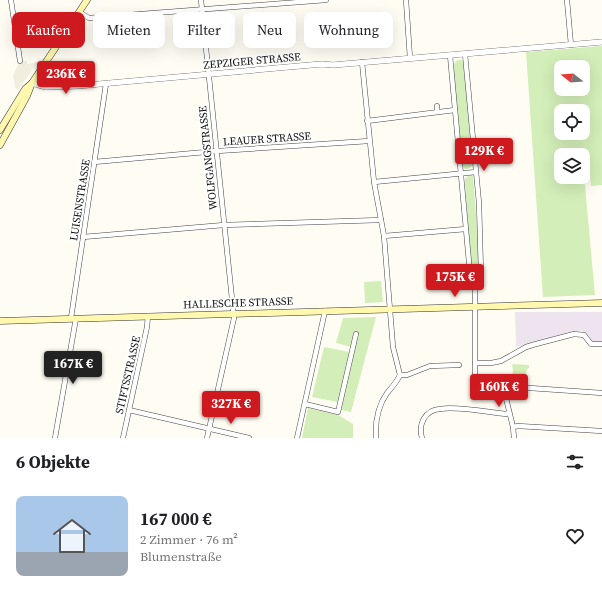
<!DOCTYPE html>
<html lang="de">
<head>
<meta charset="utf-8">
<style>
	body { margin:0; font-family:"Source Serif 4",serif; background:#f6f6f6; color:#202124; height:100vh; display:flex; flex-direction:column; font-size:15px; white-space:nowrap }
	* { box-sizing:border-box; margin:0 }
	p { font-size:13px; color:#757577 }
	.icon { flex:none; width:22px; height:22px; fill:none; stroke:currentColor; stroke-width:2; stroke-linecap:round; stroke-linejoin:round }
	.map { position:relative; height:438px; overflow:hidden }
	.drawer { display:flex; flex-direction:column; background:#fff; flex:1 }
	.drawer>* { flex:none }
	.top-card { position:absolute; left:12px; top:12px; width:400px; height:36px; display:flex; gap:8px }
	.needle { width:26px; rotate:287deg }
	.controls { position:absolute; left:554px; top:60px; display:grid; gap:8px }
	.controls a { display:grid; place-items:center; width:36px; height:36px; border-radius:8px; background:#fff; box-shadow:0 4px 16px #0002; font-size:20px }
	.price { position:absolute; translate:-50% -34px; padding:0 9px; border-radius:4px; background:#ce1a1f; color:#fff; font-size:13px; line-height:26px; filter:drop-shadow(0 1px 2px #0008) }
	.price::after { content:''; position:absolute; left:50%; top:24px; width:12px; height:9px; margin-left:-6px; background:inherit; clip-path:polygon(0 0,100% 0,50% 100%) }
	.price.on { background:#222; color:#fff }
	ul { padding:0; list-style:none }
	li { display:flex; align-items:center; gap:12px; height:100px; padding:0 16px }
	li span { display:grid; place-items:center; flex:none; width:112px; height:80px; border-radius:8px; color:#555 }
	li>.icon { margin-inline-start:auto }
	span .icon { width:48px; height:48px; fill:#fffc; stroke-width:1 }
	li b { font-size:17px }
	h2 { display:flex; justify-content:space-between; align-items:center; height:48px; padding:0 16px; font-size:17px }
	.pill { padding:0 14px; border-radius:8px; background:#fff; box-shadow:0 4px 16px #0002; font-size:14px; line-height:36px }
	.pill.on { background:#ce1a1f; color:#fff }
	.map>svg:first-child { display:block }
	.industrial { fill:#eee4ef }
	.green { fill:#d3eeb8; fill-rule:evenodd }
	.plaza { fill:#f1eddf }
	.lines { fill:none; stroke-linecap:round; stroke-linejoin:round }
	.minor-casing { stroke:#434343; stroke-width:5.5 }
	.tertiary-casing { stroke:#434343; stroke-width:6 }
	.secondary-casing { stroke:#323232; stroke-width:7 }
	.minor { stroke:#fff; stroke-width:4.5 }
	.tertiary { stroke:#fff; stroke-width:5.5 }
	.secondary { stroke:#fff8ae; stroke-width:6 }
	.labels { text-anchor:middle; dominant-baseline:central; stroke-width:4; stroke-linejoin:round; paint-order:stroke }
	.street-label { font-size:11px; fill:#101010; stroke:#fff }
</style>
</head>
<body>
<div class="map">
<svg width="602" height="438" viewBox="0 0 602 438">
	<rect width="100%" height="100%" fill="#fffdf3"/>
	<polygon class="industrial" points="515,312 602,312 602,342 591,342 589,336 582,331 570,332 516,347"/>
	<g class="green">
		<path d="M602,46V185L591,186L588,155H561V177H583V164L595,295L543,297L526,52ZM561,67H583V89H561ZM561,111H583V133H561Z"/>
		<polygon points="458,60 462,60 464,63 473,162 472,166 468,169 465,169 463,167 462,164 453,70 455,62"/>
		<polygon points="470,174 473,176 480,267 480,272 476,276 473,275 472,273 465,185 465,179"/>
		<polygon points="381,281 383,302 365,303 364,282"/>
		<polygon points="376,317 351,412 341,410 355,348 336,343 343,318"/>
		<polygon points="324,347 350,352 338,402 312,397"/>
		<polygon points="513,364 529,365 529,368 527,369 526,373 527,375 527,381 524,385 514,384 512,376 513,370 512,366"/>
		<polygon points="308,408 338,415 353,424 353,438 302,438"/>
	</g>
	<polygon class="plaza" points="20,61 27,61 27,64 38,62 18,90 15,87 13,75"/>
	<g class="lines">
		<g class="minor-casing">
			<g id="minor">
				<polyline points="11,0 20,61"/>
				<polyline points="201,0 234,318 207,438"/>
				<polyline points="406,0 410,58"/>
				<polyline points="567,0 571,45"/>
				<polyline points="79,12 89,18 326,0"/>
				<polyline points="465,54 479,203 481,273 479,278 475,281 475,376 478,381 486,385 602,393"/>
				<polyline points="450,55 470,273 471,278 475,281"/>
				<polyline points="362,62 374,182 384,236 393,347 400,375"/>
				<polyline points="437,106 437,112"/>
				<polyline points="367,121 455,110"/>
				<polyline points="94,162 217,151 369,141"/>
				<polyline points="374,182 476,172"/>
				<polyline points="384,236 466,229"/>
				<polyline points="83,237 224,225 381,220"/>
				<polyline points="71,318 106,84"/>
				<polyline points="475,363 491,363 501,361 526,347 536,344 574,334 584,335 591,344 602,344"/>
				<polyline points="400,375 407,375 430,366 459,365"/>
				<polyline points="504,386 504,390 513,427 514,438"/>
				<polyline points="305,404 338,412 356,334"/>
				<polyline points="129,410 249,438"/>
				<polyline points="513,427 518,426 602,431"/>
				<polyline points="55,438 76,318"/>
				<polyline points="123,438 147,327 148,316"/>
				<polyline points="297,438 325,311"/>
				<path d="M376,438C375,422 378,406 387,393C392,387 397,382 400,375"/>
				<path d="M422,438C418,424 425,410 440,409C458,406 486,412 505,414L509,413"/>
			</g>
		</g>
		<g class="tertiary-casing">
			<polyline id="tertiary" points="32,83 46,87 77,86 322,64 333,65 602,42"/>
		</g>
		<g class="secondary-casing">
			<g id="secondary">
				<polyline points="0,130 25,89 32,83"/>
				<polyline points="0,145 27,96 32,83 87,0"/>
				<polyline points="0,321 602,303"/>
			</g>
		</g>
		<use href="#minor" class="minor"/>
		<use href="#tertiary" class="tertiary"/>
		<use href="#secondary" class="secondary"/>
	</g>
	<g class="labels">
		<g class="street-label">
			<text transform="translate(252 61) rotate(-5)">ZEPZIGER STRASSE</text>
			<text transform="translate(267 139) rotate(-4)">LEAUER STRASSE</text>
			<text transform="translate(208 158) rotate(-96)">WOLFGANGSTRASSE</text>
			<text transform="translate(80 200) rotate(-81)">LUISENSTRASSE</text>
			<text transform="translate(238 303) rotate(-2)">HALLESCHE STRASSE</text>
			<text transform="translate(128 375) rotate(-77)">STIFTSSTRASSE</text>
		</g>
	</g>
</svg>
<div class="controls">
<a><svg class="needle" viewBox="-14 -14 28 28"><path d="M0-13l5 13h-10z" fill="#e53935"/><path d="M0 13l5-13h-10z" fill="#757577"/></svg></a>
<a><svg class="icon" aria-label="locate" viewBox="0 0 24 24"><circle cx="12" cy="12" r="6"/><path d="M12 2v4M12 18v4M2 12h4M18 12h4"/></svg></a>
<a><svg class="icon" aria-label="layers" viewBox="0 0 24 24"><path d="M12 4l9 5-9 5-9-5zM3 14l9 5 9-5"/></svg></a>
</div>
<b class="price" style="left:66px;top:95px">236K €</b>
<b class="price" style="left:484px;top:172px">129K €</b>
<b class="price" style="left:455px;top:298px">175K €</b>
<b class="price on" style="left:73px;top:385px">167K €</b>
<b class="price" style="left:499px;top:408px">160K €</b>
<b class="price" style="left:231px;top:425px">327K €</b>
<div class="top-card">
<a class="pill on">Kaufen</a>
<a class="pill">Mieten</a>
<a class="pill">Filter</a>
<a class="pill">Neu</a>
<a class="pill">Wohnung</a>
</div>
</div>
<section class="drawer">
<h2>6 Objekte<svg class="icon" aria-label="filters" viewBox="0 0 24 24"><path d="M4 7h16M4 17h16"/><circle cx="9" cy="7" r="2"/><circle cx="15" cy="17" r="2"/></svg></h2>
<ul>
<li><span style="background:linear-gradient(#a9c7e8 70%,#9aa5b1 0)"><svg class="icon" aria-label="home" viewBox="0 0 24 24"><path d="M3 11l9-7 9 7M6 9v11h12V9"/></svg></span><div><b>167 000 €</b><p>2 Zimmer · 76 m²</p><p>Blumenstraße</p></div><svg class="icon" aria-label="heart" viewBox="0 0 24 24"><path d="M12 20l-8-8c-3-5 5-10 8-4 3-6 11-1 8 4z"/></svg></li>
</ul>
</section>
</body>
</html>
